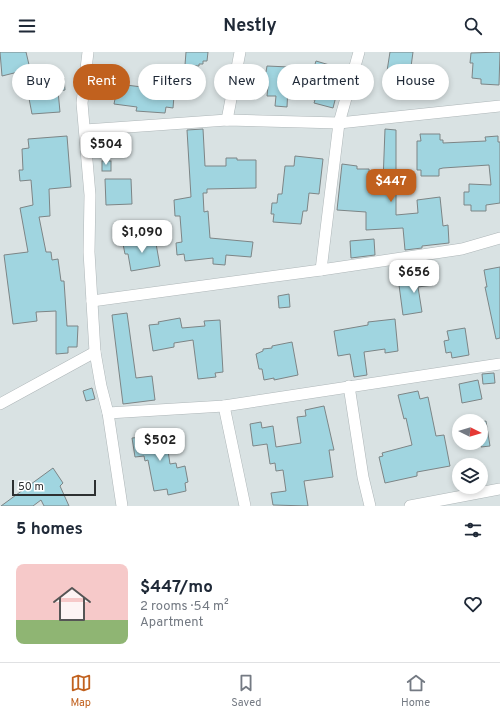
<!DOCTYPE html>
<html lang="en">
<head>
<meta charset="utf-8">
<style>
	body { margin:0; font-family:Overpass,sans-serif; background:#f6f6f7; color:#1f2937; height:100vh; display:flex; flex-direction:column; font-size:15px; white-space:nowrap }
	* { box-sizing:border-box; margin:0 }
	p { font-size:13px; color:#747a83 }
	.icon { flex:none; width:22px; height:22px; fill:none; stroke:currentColor; stroke-width:2; stroke-linecap:round; stroke-linejoin:round }
	.map { position:relative; height:454px; overflow:hidden }
	.details { display:flex; flex-direction:column; background:#fff; flex:1 }
	.details>* { flex:none }
	.hud { position:absolute; left:12px; top:12px; width:476px; height:36px; display:flex; gap:8px }
	.needle { width:26px; rotate:95deg }
	.buttons { position:absolute; left:452px; top:362px; display:grid; gap:8px }
	.buttons a { display:grid; place-items:center; width:36px; height:36px; border-radius:50%; background:#fff; box-shadow:0 2px 6px #0003; font-size:20px }
	.scale { position:absolute; left:12px; bottom:10px; width:84px; box-sizing:border-box; padding-left:4px; border:2px solid #2d3031; border-top:0; font-size:11px; line-height:14px; white-space:nowrap; color:#2d3031; -webkit-text-stroke:3px #fff; paint-order:stroke }
	.price { position:absolute; translate:-50% -34px; padding:0 9px; border-radius:8px; background:#fff; color:#222; font-size:13px; line-height:26px; filter:drop-shadow(0 1px 2px #0008) }
	.price::after { content:''; position:absolute; left:50%; top:24px; width:12px; height:9px; margin-left:-6px; background:inherit; clip-path:polygon(0 0,100% 0,50% 100%) }
	.price.current { background:#c1611e; color:#fff }
	ul { padding:0; list-style:none }
	li { display:flex; align-items:center; gap:12px; height:100px; padding:0 16px }
	li+li { border-top:1px solid #e0e1e3 }
	li span { display:grid; place-items:center; flex:none; width:112px; height:80px; border-radius:8px; color:#555 }
	li>.icon { margin-inline-start:auto }
	span .icon { width:48px; height:48px; fill:#fffc; stroke-width:1 }
	li b { font-size:17px }
	h2 { display:flex; justify-content:space-between; align-items:center; height:48px; padding:0 16px; font-size:17px }
	.pill { padding:0 14px; border-radius:18px; background:#fff; box-shadow:0 2px 6px #0003; font-size:14px; line-height:36px }
	.pill.current { background:#c1611e; color:#fff }
	header { display:flex; justify-content:space-between; align-items:center; height:52px; padding:0 16px; background:#fff; font-size:18px; font-weight:700 }
	.dock { display:flex; justify-content:space-around; align-items:center; height:56px; border-top:1px solid #e0e1e3; background:#fff; font-size:11px; color:#747a83 }
	.dock a { display:grid; justify-items:center; gap:2px }
	.dock .current { color:#c1611e }
	.map>svg:first-child { display:block }
	.building { fill:#a0d5e0; stroke:#7d8586 }
	.lines { fill:none; stroke-linecap:round; stroke-linejoin:round }
	.street-casing { stroke:#aeb6b8; stroke-width:12 }
	.street { stroke:#fff; stroke-width:11 }
</style>
</head>
<body>
<header><svg class="icon" aria-label="menu" viewBox="0 0 24 24"><path d="M4 6h16M4 12h16M4 18h16"/></svg>Nestly<svg class="icon" aria-label="search" viewBox="0 0 24 24"><circle cx="10" cy="10" r="6"/><path d="M15 15l6 6"/></svg></header>
<div class="map">
<svg width="500" height="454" viewBox="0 0 500 454">
	<rect width="100%" height="100%" fill="#d9e2e3"/>
	<g class="building">
		<polygon points="0,0 26,0 30,17 2,24"/>
		<polygon points="186,0 208,0 207,9 203,9 203,12 199,12 199,14 185,13"/>
		<polygon points="390,0 413,0 410,22 387,19"/>
		<polygon points="500,0 499,33 481,32 481,27 472,26 473,11 470,11 471,1"/>
		<polygon points="316,9 343,17 333,56 314,51 315,48 311,47 316,27 311,25"/>
		<polygon points="267,14 289,15 287,55 275,54 276,44 267,44 268,34 261,34 261,20 266,20"/>
		<polygon points="64,26 65,38 58,39 60,60 32,62 27,36 32,35 31,28"/>
		<polygon points="118,32 150,36 150,34 171,35 170,43 174,44 173,56 166,55 165,61 136,59 137,55 114,52"/>
		<polygon points="203,77 205,114 226,114 226,106 237,106 237,108 256,108 256,136 207,137 207,141 203,141 204,160 208,159 210,186 253,190 251,205 226,203 225,213 213,212 213,206 185,209 184,202 177,203 176,191 182,190 180,164 175,164 174,148 191,145 187,78"/>
		<polygon points="385,77 396,78 396,163 418,161 417,148 440,145 443,174 448,173 449,191 422,194 422,196 405,198 403,176 366,178 366,160 337,158 342,112 357,114 357,117 369,117 370,129 383,130"/>
		<polygon points="420,82 440,82 440,88 443,88 443,91 486,89 485,85 498,84 498,90 500,90 500,151 486,153 486,159 471,159 471,153 464,153 464,140 469,140 469,132 491,133 489,113 443,116 439,117 439,124 421,124 421,118 417,118 417,89 421,89"/>
		<polygon points="67,84 71,135 49,137 50,164 39,165 46,200 51,200 52,208 58,207 61,229 64,229 67,274 78,274 77,295 68,295 68,301 56,302 56,259 36,260 37,269 13,272 4,203 28,200 20,156 33,153 31,128 20,129 19,118 23,118 22,97 29,96 28,87"/>
		<polygon points="295,104 323,107 319,142 309,141 307,159 303,159 301,172 273,170 274,162 271,162 272,151 277,151 278,142 282,142 285,114 294,114"/>
		<rect x="102" y="109" width="9" height="10"/>
		<polygon points="105,127 131,127 132,152 106,153"/>
		<polygon points="155,186 160,214 131,219 128,202 125,202 123,192"/>
		<polygon points="374,187 375,203 351,206 350,189"/>
		<polygon points="500,215 500,286 496,287 485,235 487,235 484,218"/>
		<polygon points="432,222 433,233 418,235 422,260 403,263 399,233 413,231 412,224"/>
		<polygon points="289,242 290,255 279,256 278,244"/>
		<polygon points="127,261 136,326 152,324 155,348 123,352 112,263"/>
		<polygon points="180,266 182,276 205,274 204,269 220,268 223,320 215,321 216,325 198,327 193,288 174,291 174,295 153,299 149,273 159,272 158,270"/>
		<polygon points="395,267 398,299 385,301 385,297 364,300 367,323 354,325 350,302 338,304 334,279 368,273 368,270"/>
		<polygon points="465,276 469,303 452,306 451,300 446,301 444,289 449,288 447,279"/>
		<polygon points="292,290 298,323 274,328 274,326 264,328 262,317 259,317 256,302 263,299 263,297 272,296 272,294"/>
		<polygon points="494,321 495,331 483,332 482,322"/>
		<polygon points="478,328 482,347 462,351 459,332"/>
		<polygon points="92,336 95,347 86,349 83,339"/>
		<polygon points="418,339 420,347 428,345 436,384 444,383 450,414 417,420 417,424 385,431 379,405 383,404 382,401 412,393 406,366 404,367 398,343"/>
		<polygon points="324,354 334,398 329,398 333,425 304,429 308,454 273,453 271,441 286,439 283,418 276,419 275,411 270,412 267,392 253,394 250,372 261,370 262,376 273,374 276,395 301,391 297,365 306,364 305,358"/>
		<polygon points="486,369 490,394 481,395 481,370"/>
		<polygon points="155,377 155,380 165,379 170,412 176,411 177,416 185,414 188,430 185,431 186,439 168,443 167,437 154,439 148,408 145,409 144,404 135,405 132,386 143,385 142,379"/>
		<polygon points="53,416 63,431 60,434 69,454 44,454 41,448 33,454 1,454"/>
	</g>
	<g class="lines">
		<g class="street-casing">
			<g id="street">
				<polyline points="88,0 82,51 90,143 89,200 95,300 101,334 108,361 122,454"/>
				<polyline points="227,68 240,0"/>
				<polyline points="85,78 227,68 339,71 500,54"/>
				<polyline points="321,218 339,71 359,0"/>
				<polyline points="92,249 321,218 462,197 500,186"/>
				<polyline points="349,334 363,425 370,454"/>
				<polyline points="0,352 95,300"/>
				<polyline points="224,354 245,454"/>
				<polyline points="108,361 224,354 500,312"/>
				<polyline points="410,454 500,437"/>
			</g>
		</g>
		<use href="#street" class="street"/>
	</g>
</svg>
<div class="buttons">
<a><svg class="needle" viewBox="-14 -14 28 28"><path d="M0-13l5 13h-10z" fill="#e53935"/><path d="M0 13l5-13h-10z" fill="#747a83"/></svg></a>
<a><svg class="icon" aria-label="layers" viewBox="0 0 24 24"><path d="M12 4l9 5-9 5-9-5zM3 14l9 5 9-5"/></svg></a>
</div>
<div class="scale">50 m</div>
<b class="price" style="left:106px;top:114px">$504</b>
<b class="price current" style="left:391px;top:151px">$447</b>
<b class="price" style="left:142px;top:202px">$1,090</b>
<b class="price" style="left:414px;top:242px">$656</b>
<b class="price" style="left:160px;top:410px">$502</b>
<div class="hud">
<a class="pill">Buy</a>
<a class="pill current">Rent</a>
<a class="pill">Filters</a>
<a class="pill">New</a>
<a class="pill">Apartment</a>
<a class="pill">House</a>
</div>
</div>
<section class="details">
<h2>5 homes<svg class="icon" aria-label="filters" viewBox="0 0 24 24"><path d="M4 7h16M4 17h16"/><circle cx="9" cy="7" r="2"/><circle cx="15" cy="17" r="2"/></svg></h2>
<ul>
<li><span style="background:linear-gradient(#f6c9c9 70%,#8fb573 0)"><svg class="icon" aria-label="home" viewBox="0 0 24 24"><path d="M3 11l9-7 9 7M6 9v11h12V9"/></svg></span><div><b>$447/mo</b><p>2 rooms · 54 m²</p><p>Apartment</p></div><svg class="icon" aria-label="heart" viewBox="0 0 24 24"><path d="M12 20l-8-8c-3-5 5-10 8-4 3-6 11-1 8 4z"/></svg></li>
</ul>
</section>
<nav class="dock">
<a class="current"><svg class="icon" aria-label="map" viewBox="0 0 24 24"><path d="M3 6l6-2 6 2 6-2v14l-6 2-6-2-6 2zM9 4v14M15 6v14"/></svg>Map</a>
<a><svg class="icon" aria-label="saved" viewBox="0 0 24 24"><path d="M7 4h10v16l-5-4-5 4z"/></svg>Saved</a>
<a><svg class="icon" aria-label="home" viewBox="0 0 24 24"><path d="M3 11l9-7 9 7M6 9v11h12V9"/></svg>Home</a>
</nav>
</body>
</html>
